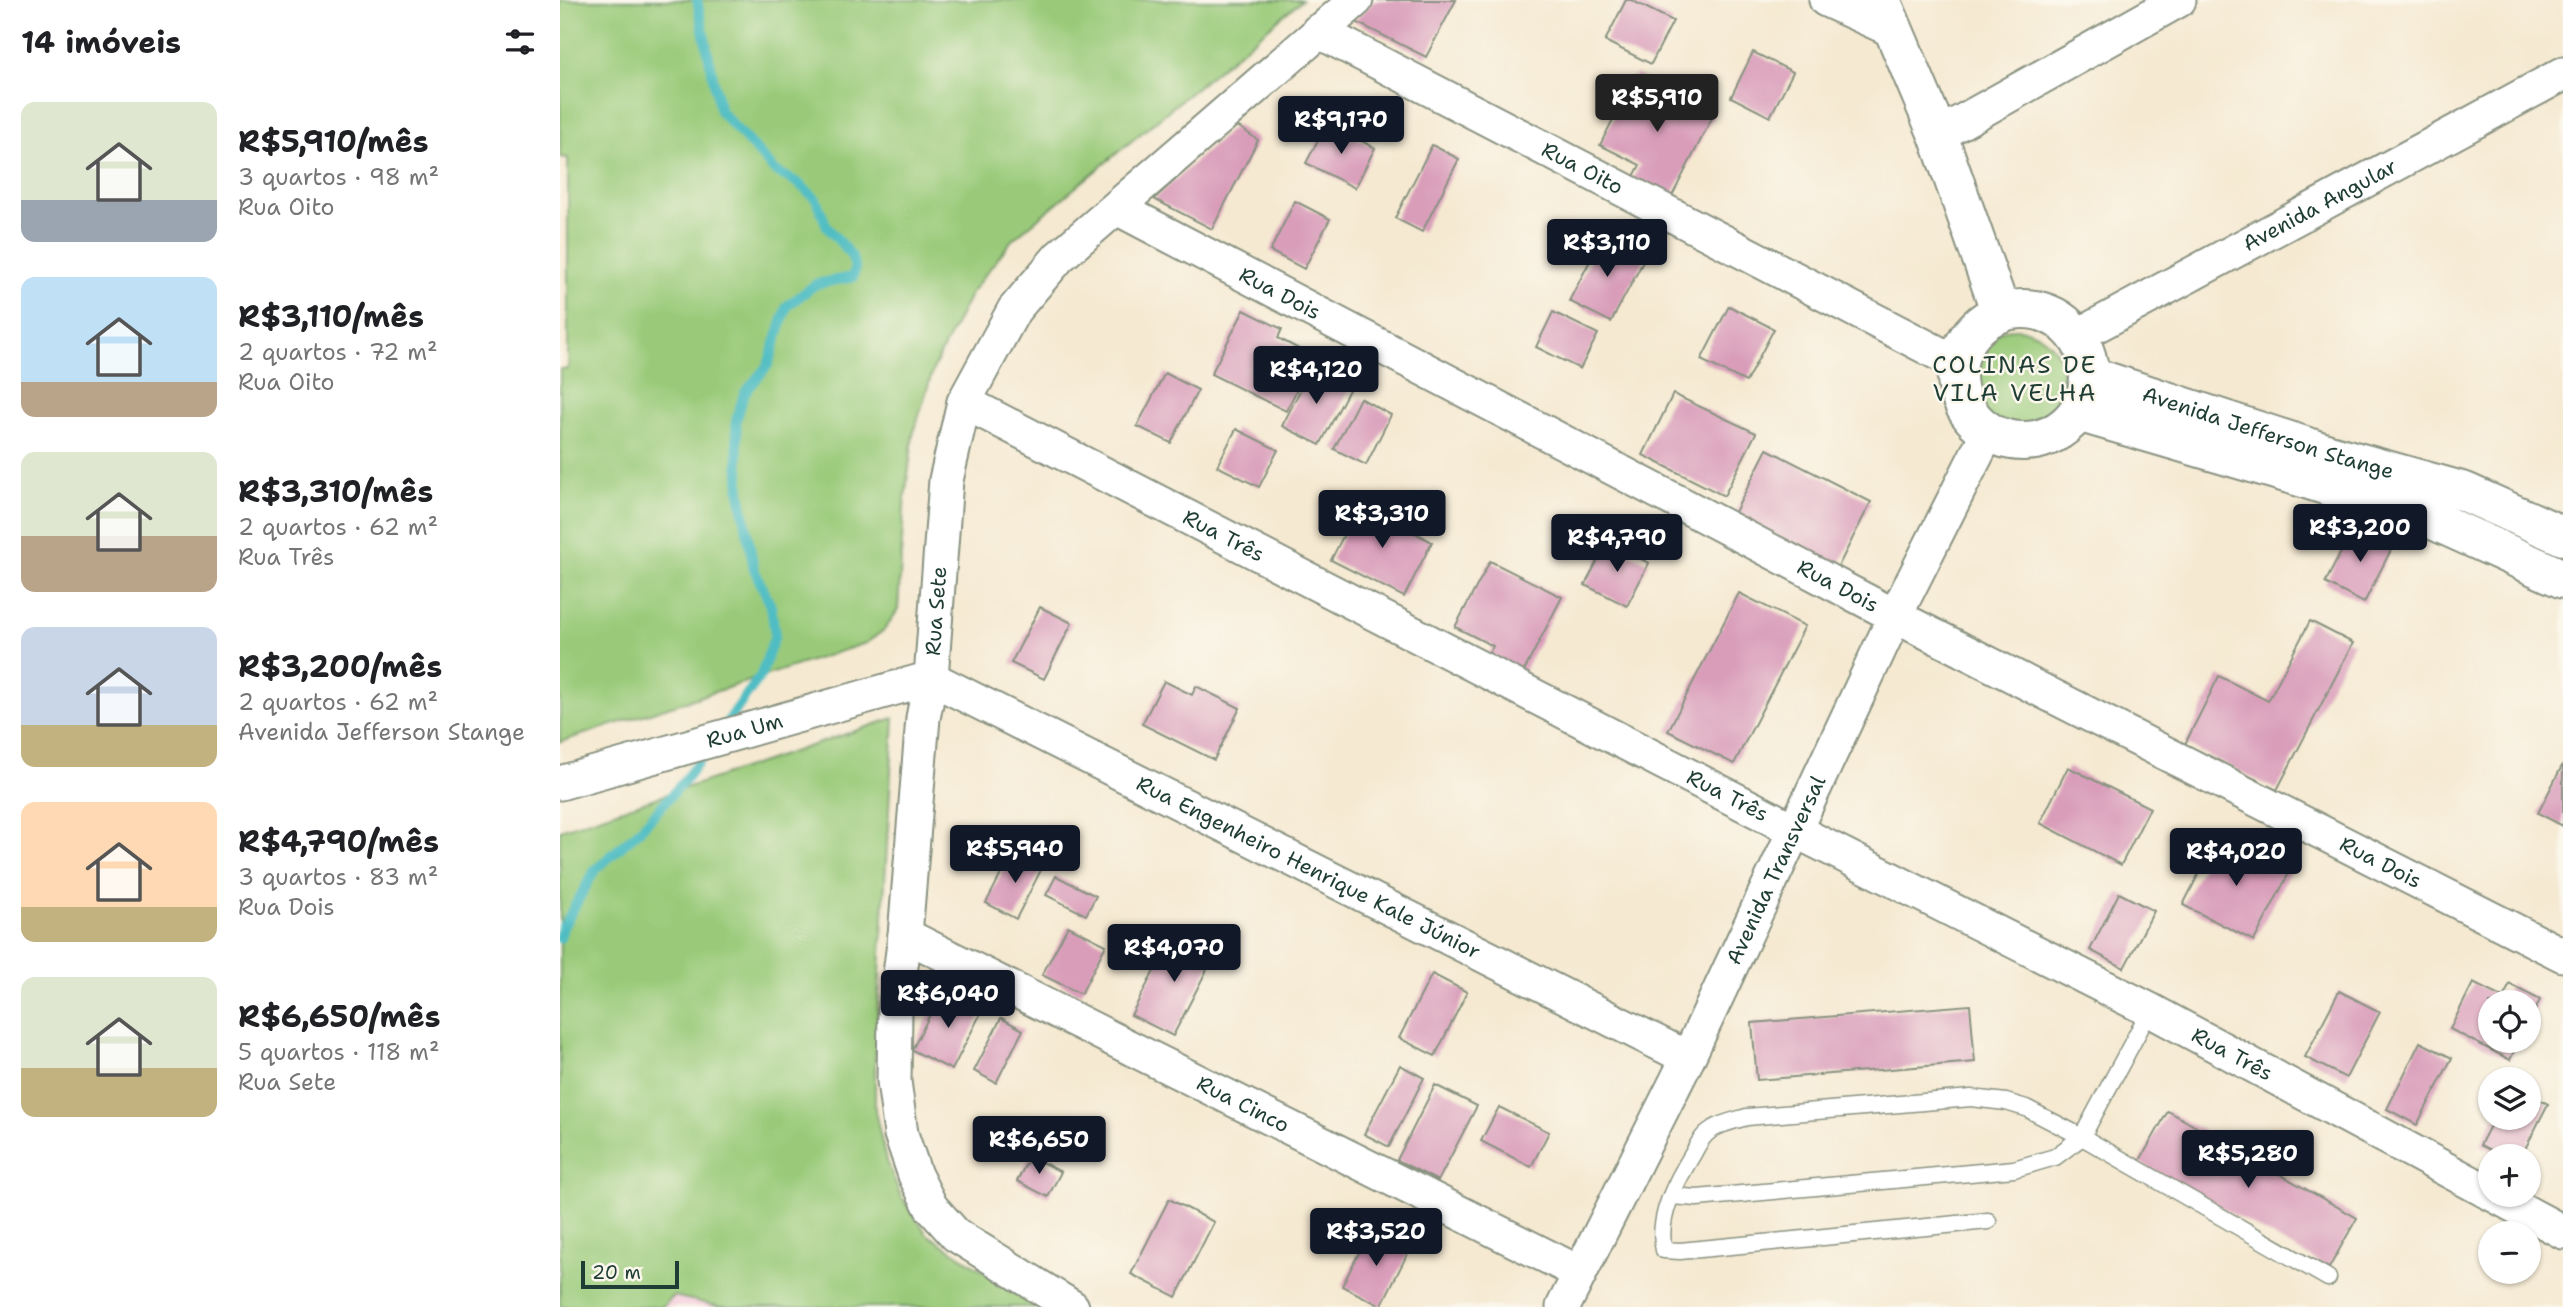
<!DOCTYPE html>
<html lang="pt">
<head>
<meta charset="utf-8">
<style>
	body { margin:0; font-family:"Shantell Sans",sans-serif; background:#f2f2f2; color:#202124; height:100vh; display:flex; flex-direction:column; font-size:26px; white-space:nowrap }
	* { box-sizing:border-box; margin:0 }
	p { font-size:23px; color:#757577 }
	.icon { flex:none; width:38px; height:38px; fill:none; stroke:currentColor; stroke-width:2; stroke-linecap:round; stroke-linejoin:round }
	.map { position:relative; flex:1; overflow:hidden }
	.details { display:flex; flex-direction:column; background:#fff; width:560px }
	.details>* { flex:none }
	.fabs { position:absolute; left:1918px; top:990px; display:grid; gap:14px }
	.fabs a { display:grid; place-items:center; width:63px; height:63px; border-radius:50%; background:#fff; box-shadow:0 2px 5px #0004; font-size:35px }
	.scale { position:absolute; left:21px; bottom:18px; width:98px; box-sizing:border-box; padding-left:7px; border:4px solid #1f3d34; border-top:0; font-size:19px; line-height:24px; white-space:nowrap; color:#1f3d34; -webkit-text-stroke:5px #fbf7ec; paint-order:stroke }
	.price { position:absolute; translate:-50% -60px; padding:0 16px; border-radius:7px; background:#111827; color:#fff; font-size:23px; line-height:46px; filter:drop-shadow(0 2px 4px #0008) }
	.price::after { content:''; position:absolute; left:50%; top:42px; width:21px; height:16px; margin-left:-10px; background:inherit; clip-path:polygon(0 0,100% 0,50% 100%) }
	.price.on { background:#222; color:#fff }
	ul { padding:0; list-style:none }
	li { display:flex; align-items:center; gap:21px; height:175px; padding:0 21px }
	li span { display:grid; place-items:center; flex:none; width:196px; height:140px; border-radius:14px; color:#555 }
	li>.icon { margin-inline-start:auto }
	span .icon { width:84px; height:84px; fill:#fffc; stroke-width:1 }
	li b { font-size:30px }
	h2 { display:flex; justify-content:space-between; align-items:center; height:84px; padding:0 21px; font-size:30px }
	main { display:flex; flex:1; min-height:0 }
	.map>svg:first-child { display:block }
	.built { fill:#f4cfdd }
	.green { fill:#9aca79; stroke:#5c8456; stroke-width:2 }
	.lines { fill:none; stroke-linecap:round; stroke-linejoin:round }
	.stream { stroke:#4fbdc3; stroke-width:10 }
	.building { fill:#d99dba }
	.service-casing { stroke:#8a9382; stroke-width:19 }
	.minor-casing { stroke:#8a9382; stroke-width:37 }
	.tertiary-casing { stroke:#8a9382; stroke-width:42 }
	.service { stroke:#fff; stroke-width:16 }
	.minor { stroke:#fff; stroke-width:33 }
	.tertiary { stroke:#fff; stroke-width:38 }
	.labels { text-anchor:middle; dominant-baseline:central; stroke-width:5; stroke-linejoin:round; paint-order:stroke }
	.street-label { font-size:21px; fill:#1f3d34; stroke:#fbf7ec }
	.quarter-label { font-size:24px; letter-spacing:2px; fill:#1f3d34; stroke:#fbf7ec }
</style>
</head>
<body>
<main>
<section class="details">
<h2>14 imóveis<svg class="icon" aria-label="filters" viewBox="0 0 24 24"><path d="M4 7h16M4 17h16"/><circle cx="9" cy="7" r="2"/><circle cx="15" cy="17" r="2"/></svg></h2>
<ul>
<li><span style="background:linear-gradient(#dfe7d0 70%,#9aa5b1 0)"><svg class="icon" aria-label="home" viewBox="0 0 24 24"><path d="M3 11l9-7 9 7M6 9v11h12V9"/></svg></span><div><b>R$5,910/mês</b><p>3 quartos · 98 m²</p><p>Rua Oito</p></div></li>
<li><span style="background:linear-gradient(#bfe0f5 75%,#b9a48a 0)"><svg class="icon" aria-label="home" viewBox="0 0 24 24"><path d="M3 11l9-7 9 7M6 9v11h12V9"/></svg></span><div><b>R$3,110/mês</b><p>2 quartos · 72 m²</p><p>Rua Oito</p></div></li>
<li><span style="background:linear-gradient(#dfe7d0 60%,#b9a48a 0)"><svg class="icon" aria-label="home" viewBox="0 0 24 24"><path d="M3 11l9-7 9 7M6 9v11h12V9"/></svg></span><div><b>R$3,310/mês</b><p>2 quartos · 62 m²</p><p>Rua Três</p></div></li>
<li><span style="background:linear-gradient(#c9d6e8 70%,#c2b280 0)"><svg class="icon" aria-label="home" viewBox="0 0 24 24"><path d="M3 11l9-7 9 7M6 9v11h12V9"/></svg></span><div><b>R$3,200/mês</b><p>2 quartos · 62 m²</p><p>Avenida Jefferson Stange</p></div></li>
<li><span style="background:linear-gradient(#ffd9b3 75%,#c2b280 0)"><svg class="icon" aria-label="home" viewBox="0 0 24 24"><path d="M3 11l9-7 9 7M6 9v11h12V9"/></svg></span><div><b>R$4,790/mês</b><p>3 quartos · 83 m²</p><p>Rua Dois</p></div></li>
<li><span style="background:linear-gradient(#dfe7d0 65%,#c2b280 0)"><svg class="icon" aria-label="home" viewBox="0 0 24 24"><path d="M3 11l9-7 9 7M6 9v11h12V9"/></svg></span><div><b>R$6,650/mês</b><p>5 quartos · 118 m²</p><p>Rua Sete</p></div></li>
</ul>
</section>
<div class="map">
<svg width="2003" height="1307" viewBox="0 0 2003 1307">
	<rect width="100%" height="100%" fill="#fbf7ec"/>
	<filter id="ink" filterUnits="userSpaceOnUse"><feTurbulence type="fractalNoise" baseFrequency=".0143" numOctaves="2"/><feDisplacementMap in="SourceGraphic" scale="14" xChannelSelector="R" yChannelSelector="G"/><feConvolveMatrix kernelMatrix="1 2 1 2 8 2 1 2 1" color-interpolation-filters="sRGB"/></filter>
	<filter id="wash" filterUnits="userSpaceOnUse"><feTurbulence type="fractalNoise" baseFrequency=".00686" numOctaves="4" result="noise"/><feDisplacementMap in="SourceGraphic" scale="28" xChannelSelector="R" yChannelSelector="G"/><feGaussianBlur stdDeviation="1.57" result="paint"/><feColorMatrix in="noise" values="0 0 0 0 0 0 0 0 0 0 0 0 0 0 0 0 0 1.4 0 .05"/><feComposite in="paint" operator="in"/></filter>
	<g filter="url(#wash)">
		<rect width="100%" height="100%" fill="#f5e9d1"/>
		<polygon class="built" points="113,1296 162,1307 102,1307"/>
		<g class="green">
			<polygon points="0,0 742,0 452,240 411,293 374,367 353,435 344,507 338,610 324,630 306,643 0,742 0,369 8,369 8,158 0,157"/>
			<circle cx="1455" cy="377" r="48"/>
			<polygon points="334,718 315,1062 315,1111 325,1156 341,1196 367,1234 478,1307 162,1307 114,1296 102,1307 0,1307 0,830"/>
		</g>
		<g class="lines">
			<g class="stream">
				<polyline points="137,0 160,111 215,171 238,183 256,199 267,227 291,255 295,267 293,277 256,284 227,306 208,365 184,394 176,421 180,492 194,569 211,606 215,635 201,675 163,728"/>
				<polyline points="0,938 3,927 35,870 80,830 124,781 146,751"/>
			</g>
		</g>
		<g id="blocks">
			<g class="building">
				<polygon points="815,0 896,0 866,57 794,21"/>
				<polygon points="1066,0 1071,0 1113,21 1091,64 1045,41"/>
				<polygon points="1193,52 1233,72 1210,117 1171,97"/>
				<polygon points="1076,74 1154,114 1111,198 1072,180 1080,165 1040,145"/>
				<polygon points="767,123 815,148 795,188 746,163"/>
				<polygon points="676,125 698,140 652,229 594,199"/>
				<polygon points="872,145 899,159 862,232 835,218"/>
				<polygon points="735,201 770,219 744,269 710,251"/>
				<polygon points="1043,236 1085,258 1051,322 1009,301"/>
				<polygon points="1169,306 1214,329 1186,382 1141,360"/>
				<polygon points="684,310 722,329 718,338 754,357 726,411 651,374"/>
				<polygon points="993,312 1038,334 1020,369 976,347"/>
				<polygon points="752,367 791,386 760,445 722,426"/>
				<polygon points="605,373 638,390 611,443 577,426"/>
				<polygon points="1113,394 1196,433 1164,496 1083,455"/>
				<polygon points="800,398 831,415 806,465 774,449"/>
				<polygon points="676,429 718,450 699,487 657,466"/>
				<polygon points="1207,449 1311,502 1278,567 1174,514"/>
				<polygon points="800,503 872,542 844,597 771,560"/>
				<polygon points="1795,525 1834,544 1804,603 1765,583"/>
				<polygon points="1047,542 1089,563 1067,606 1025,585"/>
				<polygon points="930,561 1002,597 963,673 928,655 933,646 895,627"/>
				<polygon points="1179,593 1245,626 1174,764 1108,731"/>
				<polygon points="480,607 512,623 484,679 451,663"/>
				<polygon points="1750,621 1793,643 1717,790 1625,744 1659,676 1708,701"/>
				<polygon points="604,681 632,695 636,686 680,708 654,760 582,724"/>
				<polygon points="2003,764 2003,826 1978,813"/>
				<polygon points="1508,767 1590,808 1561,865 1480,823"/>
				<polygon points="1658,835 1730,871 1694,941 1623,905"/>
				<polygon points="453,851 483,866 456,919 426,903"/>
				<polygon points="496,876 536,896 526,915 486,895"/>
				<polygon points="1559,893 1594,911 1564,968 1530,950"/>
				<polygon points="508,926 546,945 521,994 482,975"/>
				<polygon points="615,931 656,952 613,1036 571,1015"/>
				<polygon points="872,974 907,992 875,1056 839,1038"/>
				<polygon points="1913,983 1943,998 1950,984 1980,1000 1969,1023 1969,1003 1930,1003 1930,1041 1959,1041 1950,1060 1890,1029"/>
				<polygon points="383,989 423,1009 392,1070 352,1050"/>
				<polygon points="1779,991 1820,1012 1786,1078 1745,1057"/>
				<polygon points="1410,1005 1415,1062 1197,1080 1192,1023"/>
				<polygon points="441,1018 463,1030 436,1083 414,1071"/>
				<polygon points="1860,1042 1892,1058 1857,1125 1827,1109"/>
				<polygon points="840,1065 864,1078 829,1147 804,1134"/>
				<polygon points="875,1085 917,1106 878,1181 837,1160"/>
				<polygon points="1969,1094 1988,1104 1961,1157 1944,1157 1920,1145 1934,1118 1969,1118"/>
				<polygon points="939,1107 989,1132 971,1167 921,1141"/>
				<polygon points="1608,1111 1797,1218 1769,1268 1579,1162"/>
				<polygon points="470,1156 501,1172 488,1197 457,1181"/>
				<polygon points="609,1199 654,1222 616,1297 571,1274"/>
				<polygon points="810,1231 849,1251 821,1306 782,1286"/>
			</g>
		</g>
	</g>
	<g filter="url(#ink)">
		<use href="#blocks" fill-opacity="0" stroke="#8a9382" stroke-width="2"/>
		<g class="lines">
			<g class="service-casing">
				<g id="service">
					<polyline points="1111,1196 1137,1198 1454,1169 1495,1157 1522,1137 1590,1010"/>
					<path d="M1428,1221L1120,1251L1104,1250C1096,1217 1117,1180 1134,1152C1137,1146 1141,1139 1146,1134C1157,1124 1173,1121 1187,1117L1411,1098L1446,1102L1466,1108L1522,1137L1768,1278"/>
				</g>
			</g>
			<g class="minor-casing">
				<g id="minor">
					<polyline points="1266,0 1332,30"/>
					<path id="s1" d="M758,31L1397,363"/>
					<polyline points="1378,135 1619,0"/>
					<path id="s2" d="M557,208L1335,616L2003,955"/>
					<path id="s3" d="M1517,336L2003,74"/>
					<path id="s4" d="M404,402L1236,831L1590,1010L1930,1193"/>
					<path id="s5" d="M0,783L371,678L1128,1058"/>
					<path id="s6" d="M345,935L1020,1273"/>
					<polyline points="1934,1195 2003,1232"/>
					<path id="s7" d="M512,1307L396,1235L371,1207L355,1175L341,1134L334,1081L335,1013L345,935L363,718L371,678L386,480L404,402L454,310L499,257L796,0"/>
					<path id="s8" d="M1003,1307L1128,1058L1335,616L1428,432"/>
				</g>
			</g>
			<g class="tertiary-casing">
				<g id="tertiary">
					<polyline points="1321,0 1378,135 1441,313"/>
					<circle cx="1463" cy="375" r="66"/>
					<path id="s9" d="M1530,376L1769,454L1905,492L2003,536"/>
					<polyline points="1518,412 1740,477 1873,520 2003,579"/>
				</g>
			</g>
			<use href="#service" class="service"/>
			<use href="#minor" class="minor"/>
			<use href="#tertiary" class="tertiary"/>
		</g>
	</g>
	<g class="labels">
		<g class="street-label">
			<text stroke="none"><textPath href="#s1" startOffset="298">Rua Oito</textPath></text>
			<text stroke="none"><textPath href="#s3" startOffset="276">Avenida Angular</textPath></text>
			<text stroke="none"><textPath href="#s2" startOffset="184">Rua Dois</textPath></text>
			<text stroke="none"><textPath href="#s9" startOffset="187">Avenida Jefferson Stange</textPath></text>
			<text stroke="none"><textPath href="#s4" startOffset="292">Rua Três</textPath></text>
			<text stroke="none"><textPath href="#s2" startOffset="814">Rua Dois</textPath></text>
			<text stroke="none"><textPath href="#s7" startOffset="779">Rua Sete</textPath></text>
			<text stroke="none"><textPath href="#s5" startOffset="192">Rua Um</textPath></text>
			<text stroke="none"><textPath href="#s4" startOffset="859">Rua Três</textPath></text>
			<text stroke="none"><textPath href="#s2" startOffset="1423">Rua Dois</textPath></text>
			<text stroke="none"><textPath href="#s5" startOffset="808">Rua Engenheiro Henrique Kale Júnior</textPath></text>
			<text stroke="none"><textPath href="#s8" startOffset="486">Avenida Transversal</textPath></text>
			<text stroke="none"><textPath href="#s4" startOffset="1426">Rua Três</textPath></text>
			<text stroke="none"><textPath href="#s6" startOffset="378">Rua Cinco</textPath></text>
		</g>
		<g class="quarter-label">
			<text x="1455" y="365">COLINAS DE<tspan x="1455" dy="28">VILA VELHA</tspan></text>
		</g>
	</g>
</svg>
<div class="fabs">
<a><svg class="icon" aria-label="locate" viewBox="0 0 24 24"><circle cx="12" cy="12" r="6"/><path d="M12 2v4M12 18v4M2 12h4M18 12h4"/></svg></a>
<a><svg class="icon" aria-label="layers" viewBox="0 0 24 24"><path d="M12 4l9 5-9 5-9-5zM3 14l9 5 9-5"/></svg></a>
<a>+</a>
<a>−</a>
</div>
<div class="scale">20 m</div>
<b class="price on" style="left:1097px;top:134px">R$5,910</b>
<b class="price" style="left:781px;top:156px">R$9,170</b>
<b class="price" style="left:1047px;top:279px">R$3,110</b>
<b class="price" style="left:756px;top:406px">R$4,120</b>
<b class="price" style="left:822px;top:550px">R$3,310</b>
<b class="price" style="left:1800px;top:564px">R$3,200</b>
<b class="price" style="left:1057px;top:574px">R$4,790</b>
<b class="price" style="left:455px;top:885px">R$5,940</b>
<b class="price" style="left:1676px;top:888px">R$4,020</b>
<b class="price" style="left:614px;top:984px">R$4,070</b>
<b class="price" style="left:388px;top:1030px">R$6,040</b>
<b class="price" style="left:479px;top:1176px">R$6,650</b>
<b class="price" style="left:1688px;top:1190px">R$5,280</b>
<b class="price" style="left:816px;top:1268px">R$3,520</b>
</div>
</main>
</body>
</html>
